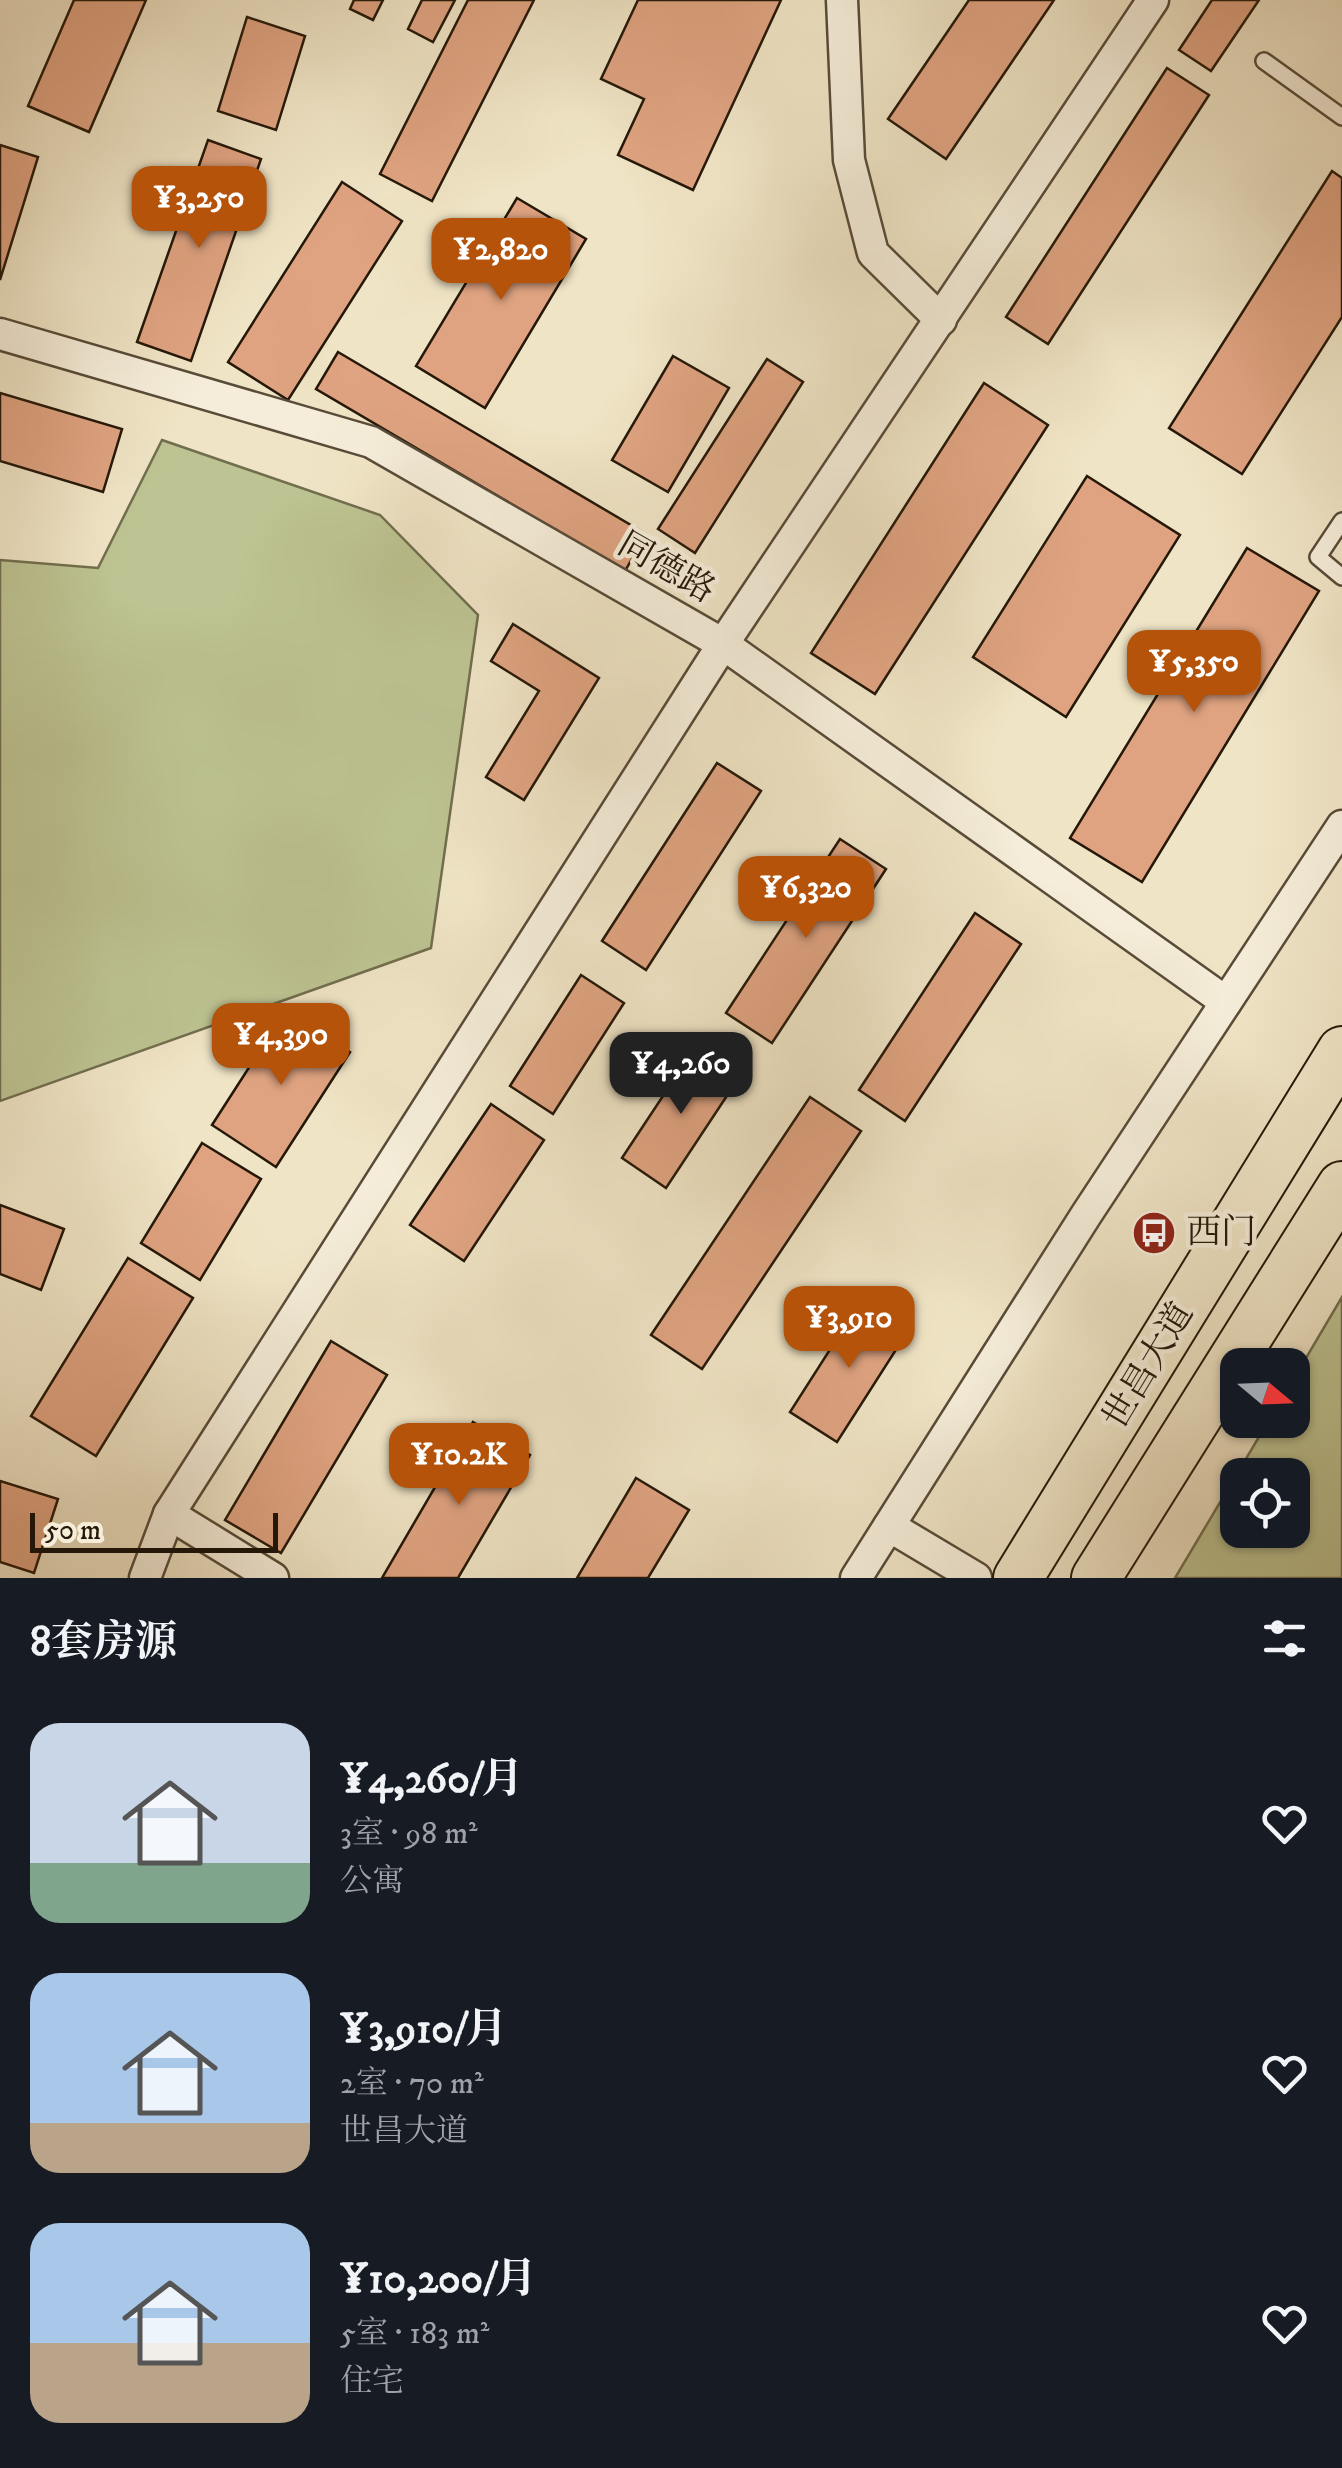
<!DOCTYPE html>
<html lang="zh">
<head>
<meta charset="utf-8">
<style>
	body { margin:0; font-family:"IM FELL DW Pica","Noto Serif SC",serif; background:#242831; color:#f1f3f6; height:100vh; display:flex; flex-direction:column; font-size:38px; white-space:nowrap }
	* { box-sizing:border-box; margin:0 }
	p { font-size:32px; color:#9ea1a6 }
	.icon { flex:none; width:55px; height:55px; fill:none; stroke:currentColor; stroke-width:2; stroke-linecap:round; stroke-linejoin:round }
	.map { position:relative; height:1578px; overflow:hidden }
	.panel { display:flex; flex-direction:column; background:#171b24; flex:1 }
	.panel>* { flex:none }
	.needle { width:65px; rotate:109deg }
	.controls { position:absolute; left:1220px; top:1348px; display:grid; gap:20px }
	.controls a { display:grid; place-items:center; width:90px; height:90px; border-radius:20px; background:#171b24; box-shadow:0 2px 8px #0004; font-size:50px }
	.scale { position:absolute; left:30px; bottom:25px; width:248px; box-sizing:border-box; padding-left:10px; border:5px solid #251809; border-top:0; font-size:28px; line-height:35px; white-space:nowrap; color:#251809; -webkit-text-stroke:8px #f5edd9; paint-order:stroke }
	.price { position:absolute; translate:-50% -85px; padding:0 22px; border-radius:20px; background:#b45309; color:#fff; font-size:32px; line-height:65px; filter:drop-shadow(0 2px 5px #0008) }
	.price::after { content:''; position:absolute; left:50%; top:60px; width:30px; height:22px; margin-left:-15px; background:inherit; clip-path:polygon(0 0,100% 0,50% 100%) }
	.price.active { background:#222; color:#fff }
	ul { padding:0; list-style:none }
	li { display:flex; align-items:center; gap:30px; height:250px; padding:0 30px }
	li span { display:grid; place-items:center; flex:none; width:280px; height:200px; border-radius:30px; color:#555 }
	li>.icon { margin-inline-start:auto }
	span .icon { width:120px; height:120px; fill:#fffc; stroke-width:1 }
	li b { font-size:42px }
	h2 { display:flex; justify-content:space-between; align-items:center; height:120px; padding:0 30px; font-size:42px }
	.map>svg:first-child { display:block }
	.green { fill:#bdc392; stroke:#716e4e; stroke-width:2.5; fill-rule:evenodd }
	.building { fill:#dfa381; stroke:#251809; stroke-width:2.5 }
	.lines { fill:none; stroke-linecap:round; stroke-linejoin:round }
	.lane-casing { stroke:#584b38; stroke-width:20 }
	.street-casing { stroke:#584b38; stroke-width:35 }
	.primary-casing { stroke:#251809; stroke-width:52 }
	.lane { stroke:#f5edd9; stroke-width:15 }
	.street { stroke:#f5edd9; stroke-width:30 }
	.primary { stroke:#efe4c5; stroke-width:48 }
	.labels { text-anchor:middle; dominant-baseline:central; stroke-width:9; stroke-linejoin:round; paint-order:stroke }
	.street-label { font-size:35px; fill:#251809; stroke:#f5edd9 }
	.poi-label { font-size:35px; fill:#251809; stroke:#f5edd9; text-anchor:start }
</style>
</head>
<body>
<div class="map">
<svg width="1342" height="1578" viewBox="0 0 1342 1578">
	<rect width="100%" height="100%" fill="#efe4c5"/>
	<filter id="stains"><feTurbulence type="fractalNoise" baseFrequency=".002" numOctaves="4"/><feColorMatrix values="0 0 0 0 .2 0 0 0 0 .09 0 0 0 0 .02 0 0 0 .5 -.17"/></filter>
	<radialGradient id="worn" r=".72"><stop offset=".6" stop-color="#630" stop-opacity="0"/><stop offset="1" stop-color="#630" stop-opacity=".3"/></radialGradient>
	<g class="green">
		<polygon points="162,440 380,515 478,615 431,948 0,1101 0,560 98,568"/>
		<path d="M1342,1297V1578H1175L1269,1420H1292L1293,1380ZM1238,1475H1292V1530H1238Z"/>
	</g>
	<g class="building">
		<polygon points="74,0 146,0 89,132 28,106"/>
		<polygon points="354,0 383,0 373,20 350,9"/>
		<polygon points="422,0 455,0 433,42 408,29"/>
		<polygon points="468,0 534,0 432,201 380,174"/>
		<polygon points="638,0 781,0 693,190 618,155 644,99 601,79"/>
		<polygon points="969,0 1054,0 946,159 888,119"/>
		<polygon points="1212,0 1259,0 1211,71 1179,50"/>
		<polygon points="247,17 305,36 276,130 218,111"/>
		<polygon points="1167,68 1209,95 1048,344 1006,317"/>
		<polygon points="208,140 261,159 191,361 137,342"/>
		<polygon points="0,145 38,157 0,280"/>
		<polygon points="1332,171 1342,178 1342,317 1242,474 1169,428"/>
		<polygon points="342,182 402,221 288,400 228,362"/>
		<polygon points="517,198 586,239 485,408 416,366"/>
		<polygon points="338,352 646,534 625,571 316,389"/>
		<polygon points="673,356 729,388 668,492 612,460"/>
		<polygon points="767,359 803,382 695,553 658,529"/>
		<polygon points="984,383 1048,425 875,694 811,653"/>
		<polygon points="0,393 122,429 103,492 0,461"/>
		<polygon points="1087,476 1180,535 1066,717 973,657"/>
		<polygon points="1247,548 1319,591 1142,882 1070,838"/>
		<polygon points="513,624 599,678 524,800 486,777 539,691 491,661"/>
		<polygon points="717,763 761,791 646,970 602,941"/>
		<polygon points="840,839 886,869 772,1043 726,1013"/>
		<polygon points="975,913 1021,944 905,1121 859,1090"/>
		<polygon points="581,975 624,1003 553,1114 510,1086"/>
		<polygon points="286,1010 350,1052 276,1167 212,1125"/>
		<polygon points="696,1046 740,1076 666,1188 622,1158"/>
		<polygon points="810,1097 861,1131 702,1369 651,1335"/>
		<polygon points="491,1104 544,1140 464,1261 410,1225"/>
		<polygon points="202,1143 261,1179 200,1280 141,1243"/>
		<polygon points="0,1205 64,1229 41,1290 0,1274"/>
		<polygon points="128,1258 193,1298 96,1456 31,1416"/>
		<polygon points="861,1301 908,1331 837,1442 790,1412"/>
		<polygon points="331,1341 387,1375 281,1553 225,1520"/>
		<polygon points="473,1422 530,1455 458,1578 382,1578"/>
		<polygon points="636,1478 689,1510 648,1578 577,1578"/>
		<polygon points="0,1481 58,1499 34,1573 0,1562"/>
	</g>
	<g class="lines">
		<g class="lane-casing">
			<g id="lane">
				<polyline points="1264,61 1342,117"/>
				<polyline points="1342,521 1318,557 1342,577"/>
			</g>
		</g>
		<g class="street-casing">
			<g id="street">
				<polyline points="842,0 849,160 873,253 941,320"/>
				<polyline points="0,334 371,442 723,644 1226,1002"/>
				<polyline points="169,1514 273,1578"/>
				<polyline points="889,1526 976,1578"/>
				<polyline points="145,1578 169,1514 723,644 1153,0"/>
				<polyline points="856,1578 1086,1215 1342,826"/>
			</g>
		</g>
		<g class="primary-casing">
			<g id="primary">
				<polyline points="1018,1578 1342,1051"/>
				<polyline points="1096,1578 1342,1186"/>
			</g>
		</g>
		<use href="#lane" class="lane"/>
		<use href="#street" class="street"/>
		<use href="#primary" class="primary"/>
	</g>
	<defs>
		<g id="bus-disc" transform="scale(2.25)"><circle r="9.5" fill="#8f2418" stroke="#f5edd9"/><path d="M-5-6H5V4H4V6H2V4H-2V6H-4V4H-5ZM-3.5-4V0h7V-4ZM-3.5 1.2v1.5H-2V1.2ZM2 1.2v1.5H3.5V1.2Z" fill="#fff"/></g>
	</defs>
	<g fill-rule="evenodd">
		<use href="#bus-disc" x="1154" y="1233"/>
	</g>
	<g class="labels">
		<g class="street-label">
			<text transform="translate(666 568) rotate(30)">同德路</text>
			<text transform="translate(1149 1366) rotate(-59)">世昌大道</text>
		</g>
		<g class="poi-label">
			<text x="1186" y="1233">西门</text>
		</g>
	</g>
	<rect width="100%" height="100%" filter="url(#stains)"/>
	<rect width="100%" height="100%" fill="url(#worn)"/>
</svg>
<div class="controls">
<a><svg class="needle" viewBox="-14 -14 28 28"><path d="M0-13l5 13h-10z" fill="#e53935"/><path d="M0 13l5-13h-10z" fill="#9ea1a6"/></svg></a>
<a><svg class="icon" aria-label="locate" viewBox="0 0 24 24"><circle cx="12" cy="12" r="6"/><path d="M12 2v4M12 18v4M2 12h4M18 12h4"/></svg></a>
</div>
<div class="scale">50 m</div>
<b class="price" style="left:199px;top:251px">¥3,250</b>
<b class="price" style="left:501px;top:303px">¥2,820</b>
<b class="price" style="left:1194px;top:715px">¥5,350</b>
<b class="price" style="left:806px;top:941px">¥6,320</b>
<b class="price" style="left:281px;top:1088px">¥4,390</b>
<b class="price active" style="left:681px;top:1117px">¥4,260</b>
<b class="price" style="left:849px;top:1371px">¥3,910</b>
<b class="price" style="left:459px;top:1508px">¥10.2K</b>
</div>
<section class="panel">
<h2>8套房源<svg class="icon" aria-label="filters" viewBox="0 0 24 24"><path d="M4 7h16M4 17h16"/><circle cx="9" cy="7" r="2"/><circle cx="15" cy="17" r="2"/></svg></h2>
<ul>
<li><span style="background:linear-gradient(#c9d6e8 70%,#7fa58c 0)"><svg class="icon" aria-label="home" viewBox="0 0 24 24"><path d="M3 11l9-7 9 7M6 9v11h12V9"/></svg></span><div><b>¥4,260/月</b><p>3室 · 98 m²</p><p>公寓</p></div><svg class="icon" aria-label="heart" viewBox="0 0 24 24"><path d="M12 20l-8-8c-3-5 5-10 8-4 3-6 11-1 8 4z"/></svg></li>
<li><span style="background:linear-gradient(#a9c7e8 75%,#b9a48a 0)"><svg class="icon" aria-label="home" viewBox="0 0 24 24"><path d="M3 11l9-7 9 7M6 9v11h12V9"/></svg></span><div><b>¥3,910/月</b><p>2室 · 70 m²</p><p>世昌大道</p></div><svg class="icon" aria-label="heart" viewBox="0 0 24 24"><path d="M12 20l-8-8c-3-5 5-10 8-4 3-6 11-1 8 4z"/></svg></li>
<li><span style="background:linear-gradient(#a9c7e8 60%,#b9a48a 0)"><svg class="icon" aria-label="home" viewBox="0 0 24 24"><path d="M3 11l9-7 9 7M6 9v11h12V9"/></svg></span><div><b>¥10,200/月</b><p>5室 · 183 m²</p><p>住宅</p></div><svg class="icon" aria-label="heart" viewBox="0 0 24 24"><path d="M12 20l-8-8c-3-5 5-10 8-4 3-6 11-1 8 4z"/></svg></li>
</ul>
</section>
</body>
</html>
